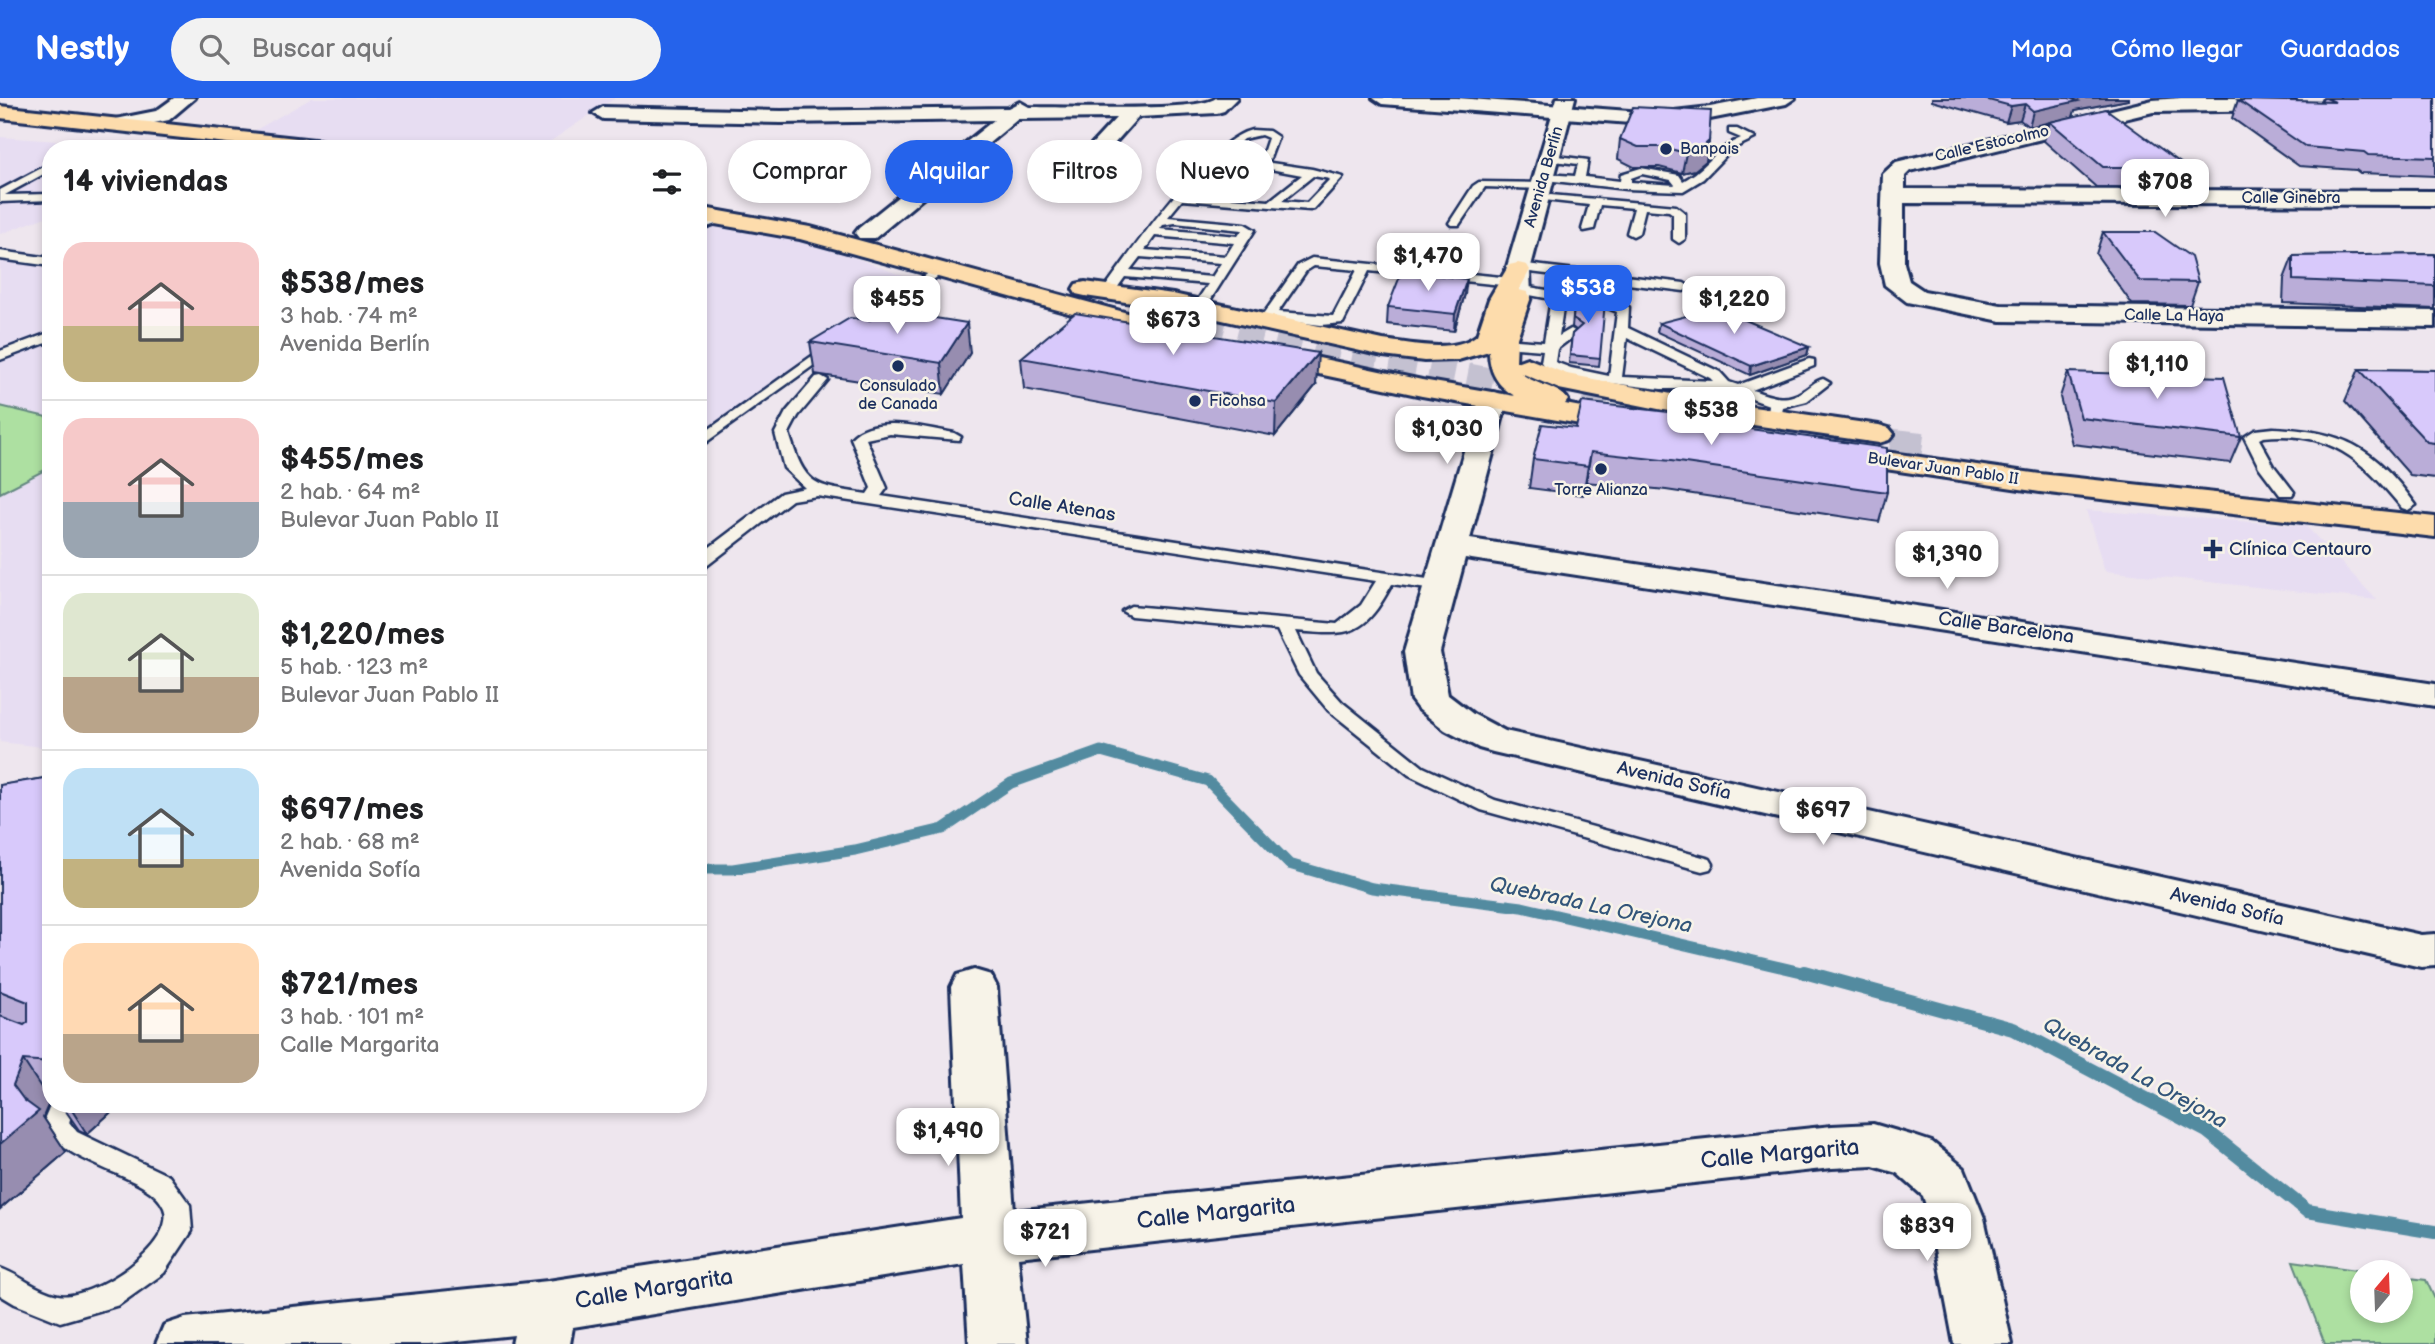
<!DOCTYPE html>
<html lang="es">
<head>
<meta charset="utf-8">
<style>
	body { margin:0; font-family:"Balsamiq Sans",sans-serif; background:#f2f2f2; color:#202124; height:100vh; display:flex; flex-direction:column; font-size:26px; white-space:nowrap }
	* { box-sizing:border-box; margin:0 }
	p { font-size:23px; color:#757577 }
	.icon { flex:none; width:38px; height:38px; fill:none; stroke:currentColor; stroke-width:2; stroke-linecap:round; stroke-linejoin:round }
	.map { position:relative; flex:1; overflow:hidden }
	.drawer { position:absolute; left:42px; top:42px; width:665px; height:973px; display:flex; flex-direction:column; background:#fff; border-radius:28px; box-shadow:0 4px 10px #0003 }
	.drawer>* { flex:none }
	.top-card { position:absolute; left:728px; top:42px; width:665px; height:63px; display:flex; gap:14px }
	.needle { width:46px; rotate:19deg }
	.fabs { position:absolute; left:2350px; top:1162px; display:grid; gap:14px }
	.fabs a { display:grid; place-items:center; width:63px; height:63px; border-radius:50%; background:#fff; box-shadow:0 4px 10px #0003; font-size:35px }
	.price { position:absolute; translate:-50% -60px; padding:0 16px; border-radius:14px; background:#fff; color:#222; font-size:23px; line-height:46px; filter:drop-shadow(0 2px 4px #0008) }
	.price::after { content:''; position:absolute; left:50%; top:42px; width:21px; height:16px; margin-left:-10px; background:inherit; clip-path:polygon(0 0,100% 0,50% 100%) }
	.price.current { background:#2563eb; color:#fff }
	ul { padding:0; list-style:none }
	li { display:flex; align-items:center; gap:21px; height:175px; padding:0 21px }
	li+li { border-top:2px solid #e0e0e0 }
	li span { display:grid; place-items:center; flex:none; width:196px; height:140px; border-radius:21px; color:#555 }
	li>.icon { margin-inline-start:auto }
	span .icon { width:84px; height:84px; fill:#fffc; stroke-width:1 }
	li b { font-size:30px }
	h2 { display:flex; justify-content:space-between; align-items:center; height:84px; padding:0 21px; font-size:30px }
	.pill { padding:0 24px; border-radius:32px; background:#fff; box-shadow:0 4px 10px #0003; font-size:24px; line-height:63px }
	.pill.current { background:#2563eb; color:#fff }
	header { display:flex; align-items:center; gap:42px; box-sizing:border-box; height:98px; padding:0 35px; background:#2563eb; color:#fff }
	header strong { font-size:33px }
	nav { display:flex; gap:38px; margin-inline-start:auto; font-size:24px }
	.search { width:490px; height:63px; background:#f2f2f2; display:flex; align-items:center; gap:18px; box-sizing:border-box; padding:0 24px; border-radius:38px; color:#757577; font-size:26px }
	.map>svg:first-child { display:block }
	.built { fill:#e7ddf2 }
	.green { fill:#ade0a1; stroke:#648880; stroke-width:2 }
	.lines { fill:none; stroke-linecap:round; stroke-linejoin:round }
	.stream-far1 { stroke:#528ba0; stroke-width:11 }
	.stream { stroke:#528ba0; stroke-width:14 }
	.primary-tunnel-far1 { stroke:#c4c1d1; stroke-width:26; stroke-dasharray:26 13; stroke-linecap:butt }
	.primary-tunnel { stroke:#c4c1d1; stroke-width:33; stroke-dasharray:33 17; stroke-linecap:butt }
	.lane-casing { stroke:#1b2f5e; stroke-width:5 }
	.street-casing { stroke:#1b2f5e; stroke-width:6 }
	.secondary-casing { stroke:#1b2f5e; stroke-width:6 }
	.primary-casing { stroke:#1b2f5e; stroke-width:6 }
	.lane { fill:#f7f3e8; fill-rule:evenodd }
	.street { fill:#f7f3e8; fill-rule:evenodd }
	.secondary { fill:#f7f3e8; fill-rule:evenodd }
	.primary { fill:#fddcac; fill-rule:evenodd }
	.wall { fill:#baadd8; stroke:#1b2f5e; stroke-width:2 }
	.shaded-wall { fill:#978db0; stroke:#1b2f5e; stroke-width:2 }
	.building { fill:#d8c9fb; stroke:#1b2f5e; stroke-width:2 }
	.poi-dot { fill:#1b2f5e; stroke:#f7f3e8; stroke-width:2.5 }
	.labels { text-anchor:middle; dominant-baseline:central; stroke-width:5; stroke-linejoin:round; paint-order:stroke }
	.far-street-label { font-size:16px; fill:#1b2f5e; stroke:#f7f3e8 }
	.far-poi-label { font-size:16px; fill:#1b2f5e; stroke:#f7f3e8; text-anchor:start }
	.street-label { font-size:19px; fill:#1b2f5e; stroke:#f7f3e8 }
	.poi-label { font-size:19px; fill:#1b2f5e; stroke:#f7f3e8; text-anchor:start }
	.water-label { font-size:21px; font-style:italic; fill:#32557a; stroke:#f7f3e8 }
	.near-street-label { font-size:23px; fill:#1b2f5e; stroke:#f7f3e8 }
</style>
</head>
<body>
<header>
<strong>Nestly</strong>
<div class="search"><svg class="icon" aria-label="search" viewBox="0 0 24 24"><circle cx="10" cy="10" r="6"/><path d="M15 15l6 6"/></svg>Buscar aquí</div>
<nav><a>Mapa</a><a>Cómo llegar</a><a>Guardados</a></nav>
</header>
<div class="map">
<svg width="2435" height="1246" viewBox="0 0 2435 1246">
	<rect width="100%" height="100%" fill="#eee6ee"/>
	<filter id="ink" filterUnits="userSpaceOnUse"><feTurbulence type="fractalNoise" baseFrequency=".0143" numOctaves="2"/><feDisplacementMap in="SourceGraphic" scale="14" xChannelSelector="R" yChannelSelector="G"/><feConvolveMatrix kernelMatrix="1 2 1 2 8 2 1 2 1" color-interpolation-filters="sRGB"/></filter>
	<g filter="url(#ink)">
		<g class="built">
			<polygon points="312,0 615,0 539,51 457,51 425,45 353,48 247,37"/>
			<polygon points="0,39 102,46 134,51 51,51 51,117 0,136"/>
			<polygon points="698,120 734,125 819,146 924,186 698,347"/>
			<polygon points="0,161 51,172 51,650 0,644"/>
			<polygon points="2086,412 2306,428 2377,502 2105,473"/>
		</g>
		<g class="green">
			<polygon points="0,308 51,320 51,369 0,395"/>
			<polygon points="2293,1163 2371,1174 2362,1174 2362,1213 2401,1213 2401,1179 2426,1182 2435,1201 2435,1246 2325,1246"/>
		</g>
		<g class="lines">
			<polyline class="stream-far1" points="698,771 733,771 855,752 943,731 1011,685 1101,653 1208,683 1289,766 1372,790 1522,809 1810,876"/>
			<polyline class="stream" points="1804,874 2013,931 2207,1033 2307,1113 2435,1134"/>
			<polyline class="primary-tunnel-far1" points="1163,210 1333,252 1695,323 1854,342"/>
			<polyline class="primary-tunnel" points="1840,341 1933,352"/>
			<g class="lane-casing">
				<g id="lane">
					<path d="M1729,31H1737L1755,40L1732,51L1703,81L1683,93L1626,91L1545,82L1540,79L1545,76L1575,78L1578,66L1546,62L1545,60L1550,57L1588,62L1585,79L1620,83L1621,76L1641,70L1679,77L1683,83C1708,70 1714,51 1741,40L1729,35ZM1642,76L1671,82L1675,87L1631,84V80Z"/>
					<path d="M1252,32L1269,33L1278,39L1269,63L1271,65L1312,71L1343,79L1314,111L1310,112L1182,102L1168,119L1245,126L1255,132L1204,212H1194L1193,209L1208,186L1125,179L1112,197H1104V191C1131,154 1209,41 1252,32ZM1261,37L1268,40L1260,64L1218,99L1188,96L1243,41ZM1265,70L1302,77L1269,103L1231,100ZM1313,78L1330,81L1307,105L1282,103ZM1175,125L1242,132L1238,138L1160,131L1163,127ZM1155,138L1234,145L1226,158L1145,152ZM1140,159L1221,165L1212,179L1130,172Z"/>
					<polygon points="67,46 77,51 63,51 63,47"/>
					<polygon points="51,65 51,72 5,97 51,96 51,102 0,104 0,92"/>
					<polygon points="1479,84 1542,85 1547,88 1542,91 1485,89 1459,127 1451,127 1449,125 1473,88"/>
					<polygon points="1539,96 1676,108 1685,115 1685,141 1679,145 1673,141 1673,116 1669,113 1645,111 1639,135 1633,138 1627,135 1634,110 1600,107 1594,131 1584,133 1582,131 1589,107 1535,101 1535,97"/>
					<polygon points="724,117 728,118 728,122 698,132 698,125"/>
					<polygon points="0,153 51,160 51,168 0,161"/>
					<path d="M1312,160L1511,180L1517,184L1511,188L1369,173L1343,225L1321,227L1273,221L1270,227H1260L1258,224L1263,217L1298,167ZM1314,168L1357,172L1333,218L1278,214L1306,173Z"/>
					<polygon points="1518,165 1684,185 1690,189 1684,193 1514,172 1512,169"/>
					<polygon points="940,167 946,171 944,174 698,350 698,339"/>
					<path d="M1518,187L1575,197L1581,201L1575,205L1564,203L1559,238L1571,231L1578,235L1557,251L1555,264L1571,270L1609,278L1617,214L1601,207V201H1609L1629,209L1628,230L1720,274L1729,284L1738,287L1809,261L1814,262V268L1752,292C1771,298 1785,305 1803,293C1810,289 1815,283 1823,281L1830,285L1807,303L1783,309L1781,322L1774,326L1767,322L1769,307L1723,291H1661L1587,282L1546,271L1541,264L1543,252L1517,250L1510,246L1517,242L1544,244L1551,201L1514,194L1512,191ZM1627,240L1710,280L1713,283L1622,279Z"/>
					<polygon points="51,234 51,243 0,262 0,253"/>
					<path d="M821,278L828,282L798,318L789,335C805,389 814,388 867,396L871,390L851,340C874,315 925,330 954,335L961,339L959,342L890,336L866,341L887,390L881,398L1447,484L1450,488L1441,493L1392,486C1364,538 1351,538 1296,533L1316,575L1342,604L1423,669L1495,702L1710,761L1713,766L1710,771L1702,773L1481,712L1409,677L1328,612L1299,577L1277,532L1131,518L1122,513L1131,508L1337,526L1361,507L1376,483L817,398L792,402L704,470L698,471V458L781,395L805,390L784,370L775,335L786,314L816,279Z"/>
					<path d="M2273,330C2344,333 2374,349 2416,407L2408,412L2402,410C2363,362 2330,332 2263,339L2259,341L2274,368L2294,394L2292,397H2280L2259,369L2244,339L2255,332Z"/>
					<path d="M51,1005L76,1006L69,1024L77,1034L169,1078L190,1107L192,1133L164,1175L119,1207L109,1210L60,1224L15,1206L0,1197V1170C20,1177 37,1193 58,1197C90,1204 178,1147 164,1110C151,1076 65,1069 42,1026Z"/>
				</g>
			</g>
			<g class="street-casing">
				<g id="street">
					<polygon points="174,0 195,0 169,22 118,32 111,30 108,26 111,22 156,13"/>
					<path d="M1216,0H1237L1224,13L1217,15L1138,19L1072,93H1056L1053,88L1116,20L1018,21L875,140H859L855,135L859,130L994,22L781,25L603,21L593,15L603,9L781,13L1008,10L1020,4L1029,9C1060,9 1199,14 1216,0Z"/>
					<polygon points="1373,0 1457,0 1656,15 1710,9 1757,0 1795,0 1786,6 1710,21 1656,27 1382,6"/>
					<polygon points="2181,0 2289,0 2299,6 2289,12 2153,14 1910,73 1905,78 1905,91 2435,93 2435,107 1904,105 1904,165 1909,183 1924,193 2001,207 2435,213 2435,229 2001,223 1907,204 1885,187 1880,165 1883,76 1896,64 2153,2"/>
					<polygon points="1493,294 1503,297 1507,303 1470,441 2435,586 2435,608 1465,460 1440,554 1448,597 1473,616 1505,633 2421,837 2435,836 2435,868 2421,869 1493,654 1479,650 1445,632 1417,610 1411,602 1404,554 1479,303 1483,297"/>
					<polygon points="974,872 991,877 997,889 1014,1113 1832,1028 1873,1026 1914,1038 1932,1044 1964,1070 1984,1120 2012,1246 1954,1246 1930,1120 1923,1098 1897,1075 1873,1068 1832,1070 1018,1159 1027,1246 969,1246 964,1166 573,1229 570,1246 512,1246 514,1237 429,1246 156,1246 164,1227 185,1220 548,1183 961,1120 951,889 957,877"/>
				</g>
			</g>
			<g class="secondary-casing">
				<polygon id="secondary" points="1557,0 1575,0 1530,172 1531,199 1527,204 1518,207 1509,204 1505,199 1506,172"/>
			</g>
			<g class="primary-casing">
				<g id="primary">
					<polygon points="0,8 342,45 349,47 352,51 283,51 0,20"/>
					<polygon points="698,109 810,129 1183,230 1187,236 1183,242 1174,244 800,141 698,123"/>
					<path d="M1518,165L1527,167L1530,172L1519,192L1527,194L1531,199L1517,240L1516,264L1527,260L1567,276L1698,301L1879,327L1889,330L1894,336L1889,342L1879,345L1698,319L1559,291L1521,275C1534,287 1559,288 1568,302L1565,306L1641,320L1646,326L1641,332L1631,335L1422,298L1267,265L1257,263L1253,257L1257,251L1267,249L1422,282L1515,298C1497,288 1489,273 1489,253L1458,262L1424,263L1383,258L1173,211L1085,198L1076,196L1073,191L1076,186L1085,184L1173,196L1383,242C1410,245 1454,256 1477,237L1489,201L1509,167Z"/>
					<polygon points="1836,347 2040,376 2435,419 2435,439 2040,394 1825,362 1821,356 1825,350"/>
				</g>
			</g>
			<use href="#lane" class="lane"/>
			<use href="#street" class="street"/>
			<use href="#secondary" class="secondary"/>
			<use href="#primary" class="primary"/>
		</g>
		<g class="wall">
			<polygon points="1932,0 2128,0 2128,2 2075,12 2073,19 2186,69 2179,89 2096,89 2044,43 2050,24 2029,29 2020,22 2006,24 1932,3"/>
			<polygon points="2323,0 2435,0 2435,78 2360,75 2356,72 2299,68 2232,20 2238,2 2321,4"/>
			<polygon points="1620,41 1709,43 1706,63 1695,72 1682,75 1659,69 1634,69 1618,61"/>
			<polygon points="2103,134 2198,184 2190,207 2132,206 2096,156"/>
			<polygon points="2435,156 2435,211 2283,205 2284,181 2293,158"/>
			<polygon points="1465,196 1454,233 1387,226 1388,209"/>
			<polygon points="1575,199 1600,260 1599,268 1569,265 1572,236 1576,232 1572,229"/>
			<polygon points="1659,225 1809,249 1807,257 1750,277 1657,234"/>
			<polygon points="810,244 970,255 944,296 815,276"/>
			<polygon points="1021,260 1316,287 1275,338 1024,291"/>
			<polygon points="2359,271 2435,272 2435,380 2410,377 2345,303"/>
			<polygon points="2068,274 2241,339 2230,365 2072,346 2060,299"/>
			<polygon points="1677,321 1887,394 1879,424 1666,392 1586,384 1583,397 1529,390 1533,361 1576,330"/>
			<polygon points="51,679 51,1003 50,1003 43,1019 66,1054 0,1111 0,687"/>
			<polygon points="61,1006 120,1006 87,1036 79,1032"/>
		</g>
		<g class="shaded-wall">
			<polygon points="2064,0 2128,0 2128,2 2075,12 2073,19 2029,29 2033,13"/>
			<polygon points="2025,6 2020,22 2006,24 2011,8"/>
			<polygon points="1709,43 1706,63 1695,72 1682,75 1686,55"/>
			<polygon points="1467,181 1465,196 1454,233 1455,216"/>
			<polygon points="967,225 970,255 944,296 941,265"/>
			<polygon points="1809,249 1807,257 1750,277 1751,268"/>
			<polygon points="1318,255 1316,287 1275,338 1276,305"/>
			<polygon points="1591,354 1586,384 1583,397 1588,368"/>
			<polygon points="23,962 50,1003 43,1019 66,1054 0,1111 0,1046 13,987"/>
			<polygon points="68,1006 120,1006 87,1036"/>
		</g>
		<g class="building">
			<polygon points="1981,0 2069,0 2078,3 2033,13 2025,6 2011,8"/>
			<polygon points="2326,0 2435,0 2435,59 2368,57 2364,54 2306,49 2238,2 2335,4"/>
			<polygon points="1633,9 1711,13 1709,43 1699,52 1686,55 1662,49 1638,49 1620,41"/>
			<polygon points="2106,11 2186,69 2103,69 2050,24"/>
			<polygon points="2103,134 2155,134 2191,159 2198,184 2140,183"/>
			<polygon points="2435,156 2435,188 2293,182 2293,158"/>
			<polygon points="1402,173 1467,181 1455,216 1388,209"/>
			<polygon points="1585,192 1600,193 1600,199 1605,203 1600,260 1570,257 1572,236 1582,227 1573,221 1575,199"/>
			<polygon points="1717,210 1809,249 1751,268 1659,225"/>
			<polygon points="884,212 967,225 941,265 810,244 850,220 870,222"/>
			<polygon points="1075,215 1318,255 1276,305 1021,260"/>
			<polygon points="2359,271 2435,272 2435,345 2427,344"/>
			<polygon points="2068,274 2224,279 2241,339 2081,320"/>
			<polygon points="1582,304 1677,315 1677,321 1887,350 1887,394 1671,363 1591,354 1588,368 1533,361 1542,326 1576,330"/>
			<polygon points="51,679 51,964 23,962 13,987 24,1002 39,1013 0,1046 0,918 24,927 28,924 28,904 0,893 0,687"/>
			<polygon points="51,968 51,989 46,983"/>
		</g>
	</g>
	<g class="poi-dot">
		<circle cx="1666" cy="51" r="7"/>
		<circle cx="898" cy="268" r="7"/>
		<circle cx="1195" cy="303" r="7"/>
		<circle cx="1601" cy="371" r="7"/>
		<path d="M2209.5 440.5h7v7h7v7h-7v7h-7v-7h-7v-7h7z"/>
	</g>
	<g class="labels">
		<g class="far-street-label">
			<text transform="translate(1992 46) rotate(-13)">Calle Estocolmo</text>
			<text transform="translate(1544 79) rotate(-74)">Avenida Berlín</text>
			<text x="2291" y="100">Calle Ginebra</text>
			<text transform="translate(2174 218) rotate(1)">Calle La Haya</text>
			<text transform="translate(1943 371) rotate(8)">Bulevar Juan Pablo II</text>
		</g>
		<g class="far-poi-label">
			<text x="1680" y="51">Banpais</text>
			<text x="898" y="288" text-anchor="middle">Consulado<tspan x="898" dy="18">de Canada</tspan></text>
			<text x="1209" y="303">Ficohsa</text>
			<text x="1601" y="392" text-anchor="middle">Torre Alianza</text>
		</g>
		<g class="street-label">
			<text transform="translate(1062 409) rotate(9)">Calle Atenas</text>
			<text transform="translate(2006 530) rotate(8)">Calle Barcelona</text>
			<text transform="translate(1674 683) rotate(13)">Avenida Sofía</text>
			<text transform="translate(2227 809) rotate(13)">Avenida Sofía</text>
		</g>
		<g class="poi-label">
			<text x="2229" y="451">Clínica Centauro</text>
		</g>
		<g class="water-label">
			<text transform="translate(1591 807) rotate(12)">Quebrada La Orejona</text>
			<text transform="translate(2135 975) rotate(29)">Quebrada La Orejona</text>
		</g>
		<g class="near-street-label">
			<text transform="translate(1780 1056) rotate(-5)">Calle Margarita</text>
			<text transform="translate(1216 1115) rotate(-6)">Calle Margarita</text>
			<text transform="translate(654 1191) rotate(-9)">Calle Margarita</text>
		</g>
	</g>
</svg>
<div class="fabs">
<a><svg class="needle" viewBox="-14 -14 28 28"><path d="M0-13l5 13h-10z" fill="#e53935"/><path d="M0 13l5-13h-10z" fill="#757577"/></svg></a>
</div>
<b class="price" style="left:2165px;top:121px">$708</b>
<b class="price" style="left:1428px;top:195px">$1,470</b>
<b class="price current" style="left:1588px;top:227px">$538</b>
<b class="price" style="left:897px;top:238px">$455</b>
<b class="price" style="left:1734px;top:238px">$1,220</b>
<b class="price" style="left:1173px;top:259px">$673</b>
<b class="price" style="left:2157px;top:303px">$1,110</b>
<b class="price" style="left:1711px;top:349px">$538</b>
<b class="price" style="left:1447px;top:368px">$1,030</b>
<b class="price" style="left:1947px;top:493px">$1,390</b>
<b class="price" style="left:1823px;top:749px">$697</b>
<b class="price" style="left:948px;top:1070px">$1,490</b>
<b class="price" style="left:1927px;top:1165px">$839</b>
<b class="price" style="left:1045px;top:1171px">$721</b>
<div class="top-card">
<a class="pill">Comprar</a>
<a class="pill current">Alquilar</a>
<a class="pill">Filtros</a>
<a class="pill">Nuevo</a>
</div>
<section class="drawer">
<h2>14 viviendas<svg class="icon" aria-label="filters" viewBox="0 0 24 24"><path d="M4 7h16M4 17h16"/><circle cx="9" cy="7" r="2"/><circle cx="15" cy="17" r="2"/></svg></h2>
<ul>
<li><span style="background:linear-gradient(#f6c9c9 60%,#c2b280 0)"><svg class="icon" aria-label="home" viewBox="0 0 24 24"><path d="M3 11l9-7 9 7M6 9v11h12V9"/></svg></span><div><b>$538/mes</b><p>3 hab. · 74 m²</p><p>Avenida Berlín</p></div></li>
<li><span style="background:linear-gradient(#f6c9c9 60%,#9aa5b1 0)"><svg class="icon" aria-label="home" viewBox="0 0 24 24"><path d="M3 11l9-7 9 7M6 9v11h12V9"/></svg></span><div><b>$455/mes</b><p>2 hab. · 64 m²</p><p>Bulevar Juan Pablo II</p></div></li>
<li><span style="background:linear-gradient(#dfe7d0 60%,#b9a48a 0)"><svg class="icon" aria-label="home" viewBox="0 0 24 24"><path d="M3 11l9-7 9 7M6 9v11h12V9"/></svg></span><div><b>$1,220/mes</b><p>5 hab. · 123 m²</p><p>Bulevar Juan Pablo II</p></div></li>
<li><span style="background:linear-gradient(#bfe0f5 65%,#c2b280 0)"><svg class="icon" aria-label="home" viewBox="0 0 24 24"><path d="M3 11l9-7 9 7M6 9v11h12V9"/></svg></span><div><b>$697/mes</b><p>2 hab. · 68 m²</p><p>Avenida Sofía</p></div></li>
<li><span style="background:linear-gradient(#ffd9b3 65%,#b9a48a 0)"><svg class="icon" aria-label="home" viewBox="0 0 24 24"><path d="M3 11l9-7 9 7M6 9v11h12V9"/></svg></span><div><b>$721/mes</b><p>3 hab. · 101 m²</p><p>Calle Margarita</p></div></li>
</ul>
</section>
</div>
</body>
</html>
